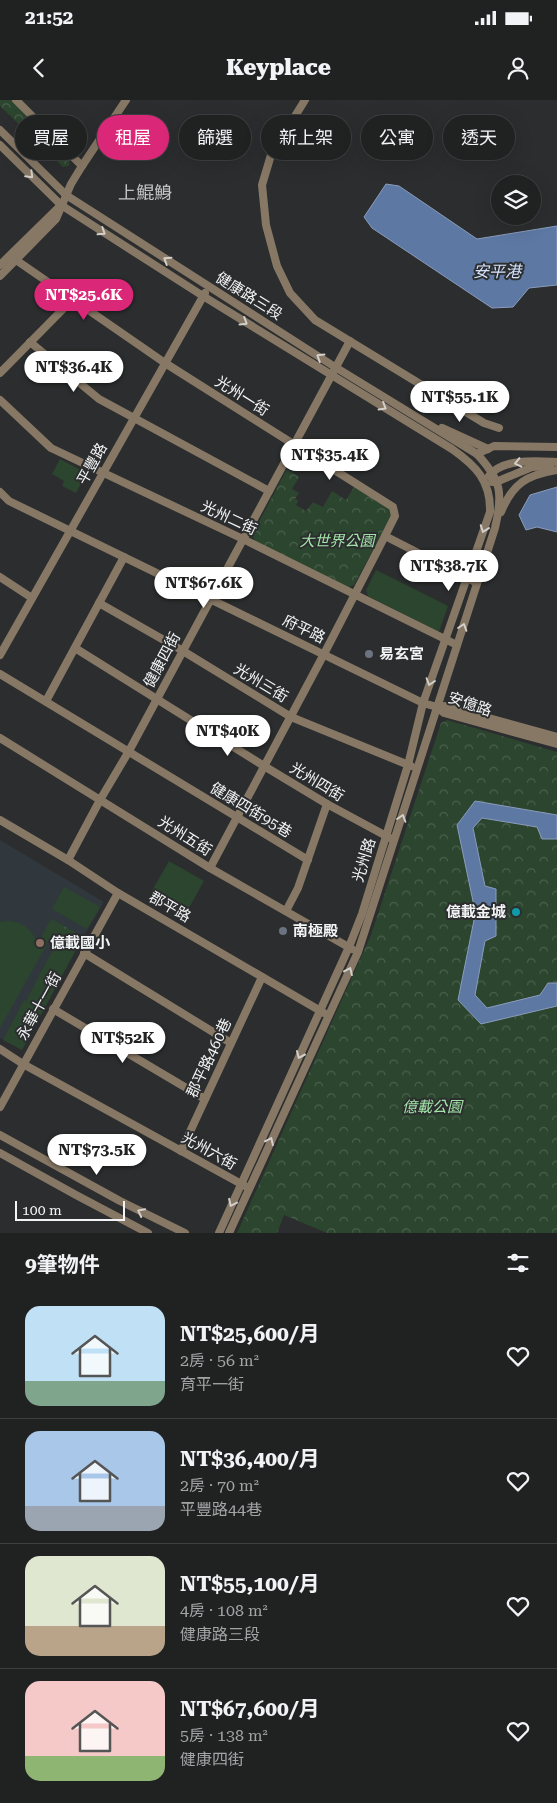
<!DOCTYPE html>
<html lang="zh-TW">
<head>
<meta charset="utf-8">
<style>
	body { margin:0; font-family:"Roboto Serif","Noto Sans TC",serif; background:#282a2a; color:#f1f3f6; height:100vh; display:flex; flex-direction:column; font-size:19px; white-space:nowrap }
	* { box-sizing:border-box; margin:0 }
	p { font-size:16px; color:#a2a4a5 }
	.icon { flex:none; width:28px; height:28px; fill:none; stroke:currentColor; stroke-width:2; stroke-linecap:round; stroke-linejoin:round }
	.map { position:relative; height:1133px; overflow:hidden }
	.panel { display:flex; flex-direction:column; background:#202222; flex:1 }
	.panel>* { flex:none }
	.top-card { position:absolute; left:15px; top:15px; width:528px; height:45px; display:flex; gap:10px }
	.buttons { position:absolute; left:491px; top:75px; display:grid; gap:10px }
	.buttons a { display:grid; place-items:center; width:50px; height:50px; border-radius:50%; background:#202222; box-shadow:0 5px 20px #0002,0 0 0 1px #3d3f40; font-size:25px }
	.scale { position:absolute; left:15px; bottom:12px; width:110px; box-sizing:border-box; padding-left:5px; border:2px solid #f3f4f5; border-top:0; font-size:14px; line-height:18px; white-space:nowrap; color:#f3f4f5; -webkit-text-stroke:4px #2b2d2e; paint-order:stroke }
	.price { position:absolute; translate:-50% -42px; padding:0 11px; border-radius:18px; background:#fff; color:#222; font-size:16px; line-height:32px; filter:drop-shadow(0 1px 2px #0008) }
	.price::after { content:''; position:absolute; left:50%; top:30px; width:15px; height:11px; margin-left:-8px; background:inherit; clip-path:polygon(0 0,100% 0,50% 100%) }
	.price.selected { background:#db2777; color:#fff }
	ul { padding:0; list-style:none }
	li { display:flex; align-items:center; gap:15px; height:125px; padding:0 25px }
	li+li { border-top:1px solid #3d3f40 }
	li span { display:grid; place-items:center; flex:none; width:140px; height:100px; border-radius:15px; color:#555 }
	li>.icon { margin-inline-start:auto }
	span .icon { width:60px; height:60px; fill:#fffc; stroke-width:1 }
	li b { font-size:21px }
	h2 { display:flex; justify-content:space-between; align-items:center; height:60px; padding:0 25px; font-size:21px }
	.tag { padding:0 18px; border-radius:22px; background:#202222; box-shadow:0 5px 20px #0002,0 0 0 1px #3d3f40; font-size:18px; line-height:45px }
	.tag.selected { background:#db2777; color:#fff }
	.status { display:flex; justify-content:space-between; align-items:center; height:35px; padding:0 25px; background:#202222; direction:ltr }
	.status svg { height:14px; fill:currentColor }
	header { display:flex; justify-content:space-between; align-items:center; height:65px; padding:0 25px; background:#202222; font-size:22px; font-weight:800 }
	.map>svg:first-child { display:block }
	.built { fill:#30373d }
	.grass { fill:#2c452e }
	.park { fill:url(#park-crowns) }
	.water { fill:#5d78a3; stroke:#8a9dbc }
	.lines { fill:none; stroke-linecap:round; stroke-linejoin:round }
	.minor { stroke:#877865; stroke-width:8 }
	.oneway { stroke:#d3cfca }
	.worship-dot { fill:#6b7280; stroke:#2b2d2e; stroke-width:2 }
	.culture-dot { fill:#0f9aa8; stroke:#2b2d2e; stroke-width:2 }
	.education-dot { fill:#8d6e63; stroke:#2b2d2e; stroke-width:2 }
	.labels { text-anchor:middle; dominant-baseline:central; stroke-width:4; stroke-linejoin:round; paint-order:stroke }
	.street-label { font-size:15px; fill:#f3f4f5; stroke:#2b2d2e }
	.park-label { font-size:15px; font-style:italic; fill:#a2e3a7; stroke:#2b2d2e }
	.poi-label { font-size:15px; font-weight:bold; fill:#f3f4f5; stroke:#2b2d2e; text-anchor:start }
	.water-label { font-size:16px; font-style:italic; fill:#d3e3ff; stroke:#2b2d2e }
	.quarter-label { font-size:18px; fill:#c1c3c5; stroke:#2b2d2e }
</style>
</head>
<body>
<div class="status"><b>21:52</b><svg viewBox="0 0 49 12"><path d="M0 12V9h3v3zM5 12V6h3v6zM10 12V3h3v9zM15 12V0h3v12zM26 1h20v11H26zM47 4h2v5h-2z"/></svg></div>
<header><svg class="icon" aria-label="back" viewBox="0 0 24 24"><path d="M15 5l-7 7 7 7"/></svg>Keyplace<svg class="icon" aria-label="person" viewBox="0 0 24 24"><circle cx="12" cy="8" r="4"/><path d="M4 21q1-7 8-7t8 7"/></svg></header>
<div class="map">
<svg width="557" height="1133" viewBox="0 0 557 1133">
	<defs>
		<pattern id="park-crowns" width="20" height="18" patternUnits="userSpaceOnUse" patternTransform="scale(1.25)"><rect width="20" height="18" fill="#2c452e"/><path d="M2 6a3 3 0 1 1 6 0M12 15a3 3 0 1 1 6 0" fill="none" stroke="#4b604d"/></pattern>
	</defs>
	<rect width="100%" height="100%" fill="#2b2d2e"/>
	<polygon class="built" points="0,740 104,802 59,878 22,950 0,938"/>
	<g class="grass">
		<polygon points="60,359 86,373 76,393 62,386 64,381 52,374"/>
		<polygon points="376,470 448,506 439,532 368,496 366,490"/>
		<polygon points="169,761 204,781 185,815 150,794"/>
		<polygon points="64,787 100,807 87,829 52,809"/>
		<path d="M51,819L59,823L0,928V822C18,818 30,827 38,843Z"/>
		<polygon points="58,840 76,850 22,950 3,940 24,900 26,901"/>
	</g>
	<g class="park">
		<polygon points="0,0 11,0 70,58 69,66 63,67 0,6"/>
		<polygon points="287,369 299,377 292,389 299,393 295,399 298,401 296,405 306,411 313,402 323,407 332,391 346,400 354,387 390,409 392,415 354,485 348,487 255,441 252,435"/>
		<polygon points="447,620 557,652 557,1133 327,1133 284,1115 277,1133 237,1133 371,835 441,623"/>
		<polygon points="59,823 83,837 76,850 51,836"/>
	</g>
	<g class="water">
		<polygon points="386,84 399,86 477,139 557,126 557,185 529,188 513,207 492,208 372,128 364,117"/>
		<polygon points="557,387 557,432 537,427 526,430 519,415 530,395"/>
		<polygon points="475,701 557,715 557,739 542,739 537,727 482,718 473,728 485,786 496,789 496,808 493,808 493,817 496,817 496,836 485,841 475,895 487,908 540,895 548,883 557,883 557,906 481,924 458,900 474,820 481,817 481,808 474,806 457,725"/>
	</g>
	<g class="lines">
		<g class="minor">
			<polyline points="16,0 82,66"/>
			<polyline points="305,0 271,55 262,85 266,125 277,166 290,193 315,220 484,323 499,328"/>
			<path d="M0,30L66,95L335,267L477,354C502,381 503,394 495,428L358,852L229,1133"/>
			<path d="M0,45L61,105L203,196L452,349C476,366 491,381 490,412L423,603L408,665L362,814L349,847L219,1133"/>
			<polyline points="16,160 165,263 393,407 395,416 385,436 477,483"/>
			<polyline points="0,165 59,107"/>
			<polyline points="0,176 56,119 71,84 82,66 126,0"/>
			<polyline points="30,242 99,299 269,391"/>
			<polyline points="0,273 72,200"/>
			<polyline points="0,300 51,348 243,439 457,545"/>
			<polyline points="442,328 488,349"/>
			<polyline points="477,354 494,346 557,347"/>
			<path d="M489,376C503,358 537,361 557,362"/>
			<polyline points="492,382 496,382 532,367 550,366"/>
			<polyline points="0,392 9,401 423,603 437,607 444,613 557,644"/>
			<path d="M501,412C513,383 527,375 557,370"/>
			<polyline points="0,477 32,498"/>
			<polyline points="99,503 183,551 291,617 411,666"/>
			<polyline points="75,548 264,666 327,704 390,738"/>
			<polyline points="0,555 205,193"/>
			<polyline points="0,574 308,760"/>
			<polyline points="46,601 124,457"/>
			<polyline points="437,607 445,606 557,637"/>
			<polyline points="0,638 210,768 352,849"/>
			<polyline points="0,720 68,760 118,793 324,913"/>
			<polyline points="68,760 100,700 129,651 350,241"/>
			<polyline points="210,768 324,554 385,436"/>
			<polyline points="286,811 298,788 327,704"/>
			<polyline points="84,853 231,943"/>
			<polyline points="53,909 205,999"/>
			<polyline points="0,949 23,964 245,1086"/>
			<polyline points="0,1007 118,793"/>
			<polyline points="0,1035 120,1101 185,1133"/>
			<polyline points="181,1051 262,877"/>
			<polyline points="0,1053 76,1095 148,1133"/>
		</g>
	</g>
	<defs><path id="oneway-chevron" d="M-2-3.5L2.5 0L-2 3.5" fill="none" stroke-width="1.6" stroke-linecap="round" stroke-linejoin="round" transform="scale(1.25)"/></defs>
	<g class="oneway">
		<use href="#oneway-chevron" transform="translate(30 75) rotate(45)"/>
		<use href="#oneway-chevron" transform="translate(102 132) rotate(33)"/>
		<use href="#oneway-chevron" transform="translate(167 160) rotate(-147)"/>
		<use href="#oneway-chevron" transform="translate(244 222) rotate(32)"/>
		<use href="#oneway-chevron" transform="translate(320 257) rotate(-148)"/>
		<use href="#oneway-chevron" transform="translate(383 307) rotate(31)"/>
		<use href="#oneway-chevron" transform="translate(518 363) rotate(167)"/>
		<use href="#oneway-chevron" transform="translate(484 429) rotate(110)"/>
		<use href="#oneway-chevron" transform="translate(463 527) rotate(-72)"/>
		<use href="#oneway-chevron" transform="translate(430 582) rotate(108)"/>
		<use href="#oneway-chevron" transform="translate(402 718) rotate(-72)"/>
		<use href="#oneway-chevron" transform="translate(349 871) rotate(-65)"/>
		<use href="#oneway-chevron" transform="translate(300 955) rotate(114)"/>
		<use href="#oneway-chevron" transform="translate(270 1041) rotate(-65)"/>
		<use href="#oneway-chevron" transform="translate(232 1103) rotate(115)"/>
		<use href="#oneway-chevron" transform="translate(141 1112) rotate(-153)"/>
	</g>
	<g class="worship-dot">
		<circle cx="369" cy="554" r="5"/>
		<circle cx="283" cy="831" r="5"/>
	</g>
	<circle class="culture-dot" cx="516" cy="812" r="5"/>
	<circle class="education-dot" cx="40" cy="843" r="5"/>
	<g class="labels">
		<g class="street-label">
			<text transform="translate(249 196) rotate(32)">健康路三段</text>
			<text transform="translate(242 296) rotate(32)">光州一街</text>
			<text transform="translate(92 364) rotate(-61)">平豐路</text>
			<text transform="translate(229 418) rotate(25)">光州二街</text>
			<text transform="translate(304 529) rotate(26)">府平路</text>
			<text transform="translate(162 560) rotate(-62)">健康四街</text>
			<text transform="translate(261 583) rotate(31)">光州三街</text>
			<text transform="translate(470 604) rotate(19)">安億路</text>
			<text transform="translate(317 682) rotate(31)">光州四街</text>
			<text transform="translate(251 710) rotate(31)">健康四街95巷</text>
			<text transform="translate(185 736) rotate(32)">光州五街</text>
			<text transform="translate(364 760) rotate(-73)">光州路</text>
			<text transform="translate(170 807) rotate(30)">郡平路</text>
			<text transform="translate(39 906) rotate(-61)">永華十一街</text>
			<text transform="translate(209 958) rotate(-65)">郡平路460巷</text>
			<text transform="translate(209 1051) rotate(29)">光州六街</text>
		</g>
		<g class="park-label">
			<text x="337" y="441">大世界公園</text>
			<text x="432" y="1007">億載公園</text>
		</g>
		<g class="poi-label">
			<text x="379" y="554">易玄宮</text>
			<text x="506" y="812" text-anchor="end">億載金城</text>
			<text x="293" y="831">南極殿</text>
			<text x="50" y="843">億載國小</text>
		</g>
		<g class="water-label">
			<text x="497" y="171">安平港</text>
		</g>
		<g class="quarter-label">
			<text x="145" y="92">上鯤鯓</text>
		</g>
	</g>
</svg>
<div class="buttons">
<a><svg class="icon" aria-label="layers" viewBox="0 0 24 24"><path d="M12 4l9 5-9 5-9-5zM3 14l9 5 9-5"/></svg></a>
</div>
<div class="scale">100 m</div>
<b class="price selected" style="left:84px;top:221px">NT$25.6K</b>
<b class="price" style="left:74px;top:293px">NT$36.4K</b>
<b class="price" style="left:460px;top:323px">NT$55.1K</b>
<b class="price" style="left:330px;top:381px">NT$35.4K</b>
<b class="price" style="left:449px;top:492px">NT$38.7K</b>
<b class="price" style="left:204px;top:509px">NT$67.6K</b>
<b class="price" style="left:228px;top:657px">NT$40K</b>
<b class="price" style="left:123px;top:964px">NT$52K</b>
<b class="price" style="left:97px;top:1076px">NT$73.5K</b>
<div class="top-card">
<a class="tag">買屋</a>
<a class="tag selected">租屋</a>
<a class="tag">篩選</a>
<a class="tag">新上架</a>
<a class="tag">公寓</a>
<a class="tag">透天</a>
</div>
</div>
<section class="panel">
<h2>9筆物件<svg class="icon" aria-label="filters" viewBox="0 0 24 24"><path d="M4 7h16M4 17h16"/><circle cx="9" cy="7" r="2"/><circle cx="15" cy="17" r="2"/></svg></h2>
<ul>
<li><span style="background:linear-gradient(#bfe0f5 75%,#7fa58c 0)"><svg class="icon" aria-label="home" viewBox="0 0 24 24"><path d="M3 11l9-7 9 7M6 9v11h12V9"/></svg></span><div><b>NT$25,600/月</b><p>2房 · 56 m²</p><p>育平一街</p></div><svg class="icon" aria-label="heart" viewBox="0 0 24 24"><path d="M12 20l-8-8c-3-5 5-10 8-4 3-6 11-1 8 4z"/></svg></li>
<li><span style="background:linear-gradient(#a9c7e8 75%,#9aa5b1 0)"><svg class="icon" aria-label="home" viewBox="0 0 24 24"><path d="M3 11l9-7 9 7M6 9v11h12V9"/></svg></span><div><b>NT$36,400/月</b><p>2房 · 70 m²</p><p>平豐路44巷</p></div><svg class="icon" aria-label="heart" viewBox="0 0 24 24"><path d="M12 20l-8-8c-3-5 5-10 8-4 3-6 11-1 8 4z"/></svg></li>
<li><span style="background:linear-gradient(#dfe7d0 70%,#b9a48a 0)"><svg class="icon" aria-label="home" viewBox="0 0 24 24"><path d="M3 11l9-7 9 7M6 9v11h12V9"/></svg></span><div><b>NT$55,100/月</b><p>4房 · 108 m²</p><p>健康路三段</p></div><svg class="icon" aria-label="heart" viewBox="0 0 24 24"><path d="M12 20l-8-8c-3-5 5-10 8-4 3-6 11-1 8 4z"/></svg></li>
<li><span style="background:linear-gradient(#f6c9c9 75%,#8fb573 0)"><svg class="icon" aria-label="home" viewBox="0 0 24 24"><path d="M3 11l9-7 9 7M6 9v11h12V9"/></svg></span><div><b>NT$67,600/月</b><p>5房 · 138 m²</p><p>健康四街</p></div><svg class="icon" aria-label="heart" viewBox="0 0 24 24"><path d="M12 20l-8-8c-3-5 5-10 8-4 3-6 11-1 8 4z"/></svg></li>
</ul>
</section>
</body>
</html>
